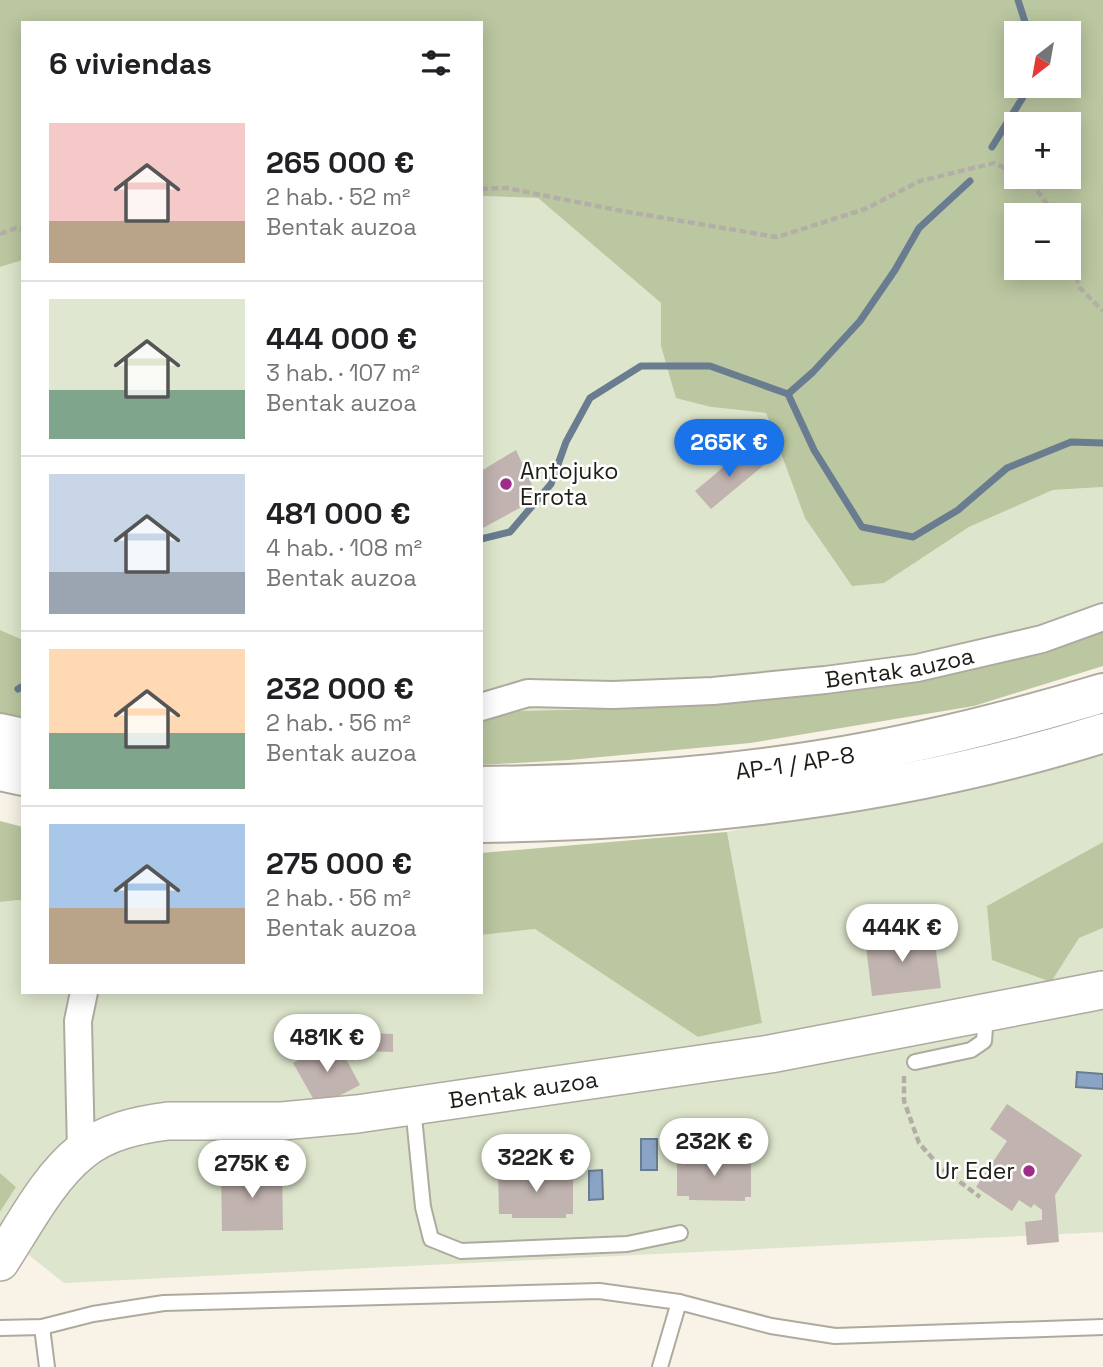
<!DOCTYPE html>
<html lang="es">
<head>
<meta charset="utf-8">
<style>
	body { margin:0; font-family:"Space Grotesk",sans-serif; background:#f6f6f6; color:#202124; height:100vh; display:flex; flex-direction:column; font-size:26px; white-space:nowrap }
	* { box-sizing:border-box; margin:0 }
	p { font-size:23px; color:#757577 }
	.icon { flex:none; width:38px; height:38px; fill:none; stroke:currentColor; stroke-width:2; stroke-linecap:round; stroke-linejoin:round }
	.map { position:relative; flex:1; overflow:hidden }
	.side { position:absolute; left:21px; top:21px; width:462px; height:973px; display:flex; flex-direction:column; background:#fff; border-radius:0px; box-shadow:0 4px 18px #0003 }
	.side>* { flex:none }
	.needle { width:46px; rotate:211deg }
	.fabs { position:absolute; left:1004px; top:21px; display:grid; gap:14px }
	.fabs a { display:grid; place-items:center; width:77px; height:77px; border-radius:0px; background:#fff; box-shadow:0 4px 18px #0003; font-size:35px }
	.price { position:absolute; translate:-50% -60px; padding:0 16px; border-radius:24px; background:#fff; color:#222; font-size:23px; line-height:46px; filter:drop-shadow(0 2px 4px #0008) }
	.price::after { content:''; position:absolute; left:50%; top:42px; width:21px; height:16px; margin-left:-10px; background:inherit; clip-path:polygon(0 0,100% 0,50% 100%) }
	.price.current { background:#1a73e8; color:#fff }
	ul { padding:0; list-style:none }
	li { display:flex; align-items:center; gap:21px; height:175px; padding:0 28px }
	li+li { border-top:2px solid #e0e0e0 }
	li span { display:grid; place-items:center; flex:none; width:196px; height:140px; border-radius:0px; color:#555 }
	li>.icon { margin-inline-start:auto }
	span .icon { width:84px; height:84px; fill:#fffc; stroke-width:1 }
	li b { font-size:30px }
	h2 { display:flex; justify-content:space-between; align-items:center; height:84px; padding:0 28px; font-size:30px }
	.map>svg:first-child { display:block }
	.green { fill:#dde6cc }
	.forest { fill:#bac7a0; fill-rule:evenodd }
	.water { fill:#89a4c4; stroke:#697c90; stroke-width:2 }
	.lines { fill:none; stroke-linecap:round; stroke-linejoin:round }
	.stream { stroke:#697c90; stroke-width:7 }
	.building { fill:#c1b3af }
	.lane-casing { stroke:#afaa9f; stroke-width:18 }
	.street-casing { stroke:#afaa9f; stroke-width:30 }
	.secondary-casing { stroke:#afaa9f; stroke-width:40 }
	.highway-casing { stroke:#afaa9f; stroke-width:42 }
	.path { stroke:#b3afa6; stroke-width:4.5; stroke-dasharray:7 3.5; stroke-linecap:butt }
	.lane { stroke:#fff; stroke-width:14 }
	.street { stroke:#fff; stroke-width:26 }
	.secondary { stroke:#fff; stroke-width:37 }
	.highway { stroke:#fff; stroke-width:38 }
	.poi-dot { fill:#9e2c89; stroke:#fff; stroke-width:2.5 }
	.labels { text-anchor:middle; dominant-baseline:central; stroke-width:5; stroke-linejoin:round; paint-order:stroke }
	.poi-label { font-size:23px; fill:#1f1d18; stroke:#fff; text-anchor:start }
	.street-label { font-size:23px; fill:#1f1d18; stroke:#fff }
</style>
</head>
<body>
<div class="map">
<svg width="1103" height="1367" viewBox="0 0 1103 1367">
	<rect width="100%" height="100%" fill="#f8f2e7"/>
	<g class="green">
		<polygon points="481,196 538,198 662,304 661,346 711,407 766,413 805,518 884,583 969,527 1053,490 1103,487 1103,624 871,686 602,709 481,712"/>
		<polygon points="23,260 23,640 0,630 0,267"/>
		<polygon points="1103,742 1103,842 987,907 1079,938 1103,928 1103,1232 64,1283 0,1232 0,1212 16,1187 0,1173 0,902 19,900 23,902 23,992 481,992 481,935 535,929 698,1037 762,1023 727,832"/>
	</g>
	<g class="forest">
		<path d="M0,0H1103V487L1053,490L969,527L884,583L852,586L805,518L766,413L711,407L676,398L661,346V303L538,198L481,196V23H23V260L0,267ZM1017,33H1069V86H1017ZM1017,124H1069V177H1017ZM1069,215V268H1017V215Z"/>
		<polygon points="1103,624 1103,666 974,706 750,743 569,760 481,765 481,712 602,709 871,686"/>
		<polygon points="0,630 23,640 23,725 0,719"/>
		<polygon points="0,821 23,827 23,902 19,900 0,902"/>
		<polygon points="727,832 762,1023 698,1037 535,929 481,935 481,853"/>
		<polygon points="1103,842 1103,928 1079,938 1051,982 992,960 987,906"/>
		<polygon points="0,1173 16,1187 0,1212"/>
	</g>
	<g class="water">
		<polygon points="1077,1072 1103,1074 1103,1089 1076,1087"/>
		<rect x="641" y="1139" width="16" height="31"/>
		<polygon points="602,1170 603,1199 589,1200 589,1171"/>
	</g>
	<g class="lines">
		<g class="stream">
			<polyline points="1018,0 1025,22 1025,33"/>
			<polyline points="992,147 1025,94 1025,86"/>
			<polyline points="788,394 813,372 860,321 895,270 919,228 970,181"/>
			<polyline points="481,539 510,532 551,484 566,442 590,398 641,366 710,366 788,394 814,450 862,527 913,537 958,510 1007,468 1071,442 1103,443"/>
			<polyline points="18,689 23,686"/>
		</g>
	</g>
	<g class="building">
		<polygon points="516,450 538,498 481,529 481,471"/>
		<polygon points="751,451 764,465 711,509 695,491 738,455"/>
		<polygon points="930,931 932,944 935,944 941,988 872,996 865,938"/>
		<polygon points="368,1033 393,1034 393,1052 367,1051"/>
		<polygon points="336,1040 360,1085 318,1107 293,1063"/>
		<polygon points="1007,1104 1082,1155 1055,1195 1059,1242 1027,1245 1025,1222 1042,1220 1042,1210 1034,1204 1031,1208 1019,1200 1012,1211 976,1187 1007,1141 990,1129"/>
		<polygon points="677,1155 751,1156 751,1197 745,1197 745,1201 689,1200 689,1196 677,1196"/>
		<polygon points="282,1168 283,1230 222,1231 221,1169"/>
		<polygon points="498,1171 573,1171 573,1214 566,1214 566,1218 512,1218 512,1214 499,1214"/>
	</g>
	<g class="lines">
		<g class="lane-casing">
			<g id="lane">
				<polyline points="915,1062 971,1050 984,1041 986,1014"/>
				<polyline points="413,1107 423,1207 431,1239 461,1251 627,1244 680,1233"/>
				<polyline points="42,1327 47,1367"/>
				<polyline points="0,1328 42,1327 93,1314 164,1303 599,1291 679,1302 771,1326 835,1336 1103,1327"/>
				<polyline points="660,1367 679,1302"/>
			</g>
		</g>
		<g class="street-casing">
			<g id="street">
				<path id="s1" d="M481,707L528,693L613,695L713,691L825,680L917,668L1042,639L1103,617"/>
				<polyline points="81,1151 78,1021 84,992"/>
			</g>
		</g>
		<g class="secondary-casing">
			<g id="secondary">
				<path id="s2" d="M0,1262C23,1227 48,1178 81,1152C105,1132 137,1125 168,1121H282L357,1114L770,1054L1103,990"/>
			</g>
		</g>
		<g class="highway-casing">
			<g id="highway">
				<polyline points="0,733 23,738"/>
				<polyline points="0,771 23,776"/>
				<path id="s3" d="M481,786C594,785 707,778 819,760C915,745 1010,721 1103,693"/>
				<path d="M481,823C689,820 904,796 1103,733"/>
			</g>
		</g>
		<g class="path">
			<polyline points="1022,177 1031,182 1055,215"/>
			<polyline points="481,189 506,188 622,211 777,237 865,209 920,181 994,163 1017,174"/>
			<polyline points="0,234 16,228 23,229"/>
			<polyline points="1069,257 1080,288 1103,311"/>
			<polyline points="904,1076 904,1101 919,1143 940,1167 980,1197"/>
		</g>
		<use href="#lane" class="lane"/>
		<use href="#street" class="street"/>
		<use href="#secondary" class="secondary"/>
		<use href="#highway" class="highway"/>
	</g>
	<g class="poi-dot">
		<circle cx="506" cy="484" r="7"/>
		<circle cx="1029" cy="1171" r="7"/>
	</g>
	<g class="labels">
		<g class="poi-label">
			<text x="520" y="471">Antojuko<tspan x="520" dy="26">Errota</tspan></text>
			<text x="1015" y="1171" text-anchor="end">Ur Eder</text>
		</g>
		<g class="street-label">
			<text stroke="none"><textPath href="#s1" startOffset="422">Bentak auzoa</textPath></text>
			<text stroke="none"><textPath href="#s3" startOffset="315">AP-1 / AP-8</textPath></text>
			<text stroke="none"><textPath href="#s2" startOffset="588">Bentak auzoa</textPath></text>
		</g>
	</g>
</svg>
<div class="fabs">
<a><svg class="needle" viewBox="-14 -14 28 28"><path d="M0-13l5 13h-10z" fill="#e53935"/><path d="M0 13l5-13h-10z" fill="#757577"/></svg></a>
<a>+</a>
<a>−</a>
</div>
<b class="price current" style="left:729px;top:479px">265K €</b>
<b class="price" style="left:902px;top:964px">444K €</b>
<b class="price" style="left:327px;top:1074px">481K €</b>
<b class="price" style="left:714px;top:1178px">232K €</b>
<b class="price" style="left:536px;top:1194px">322K €</b>
<b class="price" style="left:252px;top:1200px">275K €</b>
<section class="side">
<h2>6 viviendas<svg class="icon" aria-label="filters" viewBox="0 0 24 24"><path d="M4 7h16M4 17h16"/><circle cx="9" cy="7" r="2"/><circle cx="15" cy="17" r="2"/></svg></h2>
<ul>
<li><span style="background:linear-gradient(#f6c9c9 70%,#b9a48a 0)"><svg class="icon" aria-label="home" viewBox="0 0 24 24"><path d="M3 11l9-7 9 7M6 9v11h12V9"/></svg></span><div><b>265 000 €</b><p>2 hab. · 52 m²</p><p>Bentak auzoa</p></div></li>
<li><span style="background:linear-gradient(#dfe7d0 65%,#7fa58c 0)"><svg class="icon" aria-label="home" viewBox="0 0 24 24"><path d="M3 11l9-7 9 7M6 9v11h12V9"/></svg></span><div><b>444 000 €</b><p>3 hab. · 107 m²</p><p>Bentak auzoa</p></div></li>
<li><span style="background:linear-gradient(#c9d6e8 70%,#9aa5b1 0)"><svg class="icon" aria-label="home" viewBox="0 0 24 24"><path d="M3 11l9-7 9 7M6 9v11h12V9"/></svg></span><div><b>481 000 €</b><p>4 hab. · 108 m²</p><p>Bentak auzoa</p></div></li>
<li><span style="background:linear-gradient(#ffd9b3 60%,#7fa58c 0)"><svg class="icon" aria-label="home" viewBox="0 0 24 24"><path d="M3 11l9-7 9 7M6 9v11h12V9"/></svg></span><div><b>232 000 €</b><p>2 hab. · 56 m²</p><p>Bentak auzoa</p></div></li>
<li><span style="background:linear-gradient(#a9c7e8 60%,#b9a48a 0)"><svg class="icon" aria-label="home" viewBox="0 0 24 24"><path d="M3 11l9-7 9 7M6 9v11h12V9"/></svg></span><div><b>275 000 €</b><p>2 hab. · 56 m²</p><p>Bentak auzoa</p></div></li>
</ul>
</section>
</div>
</body>
</html>
